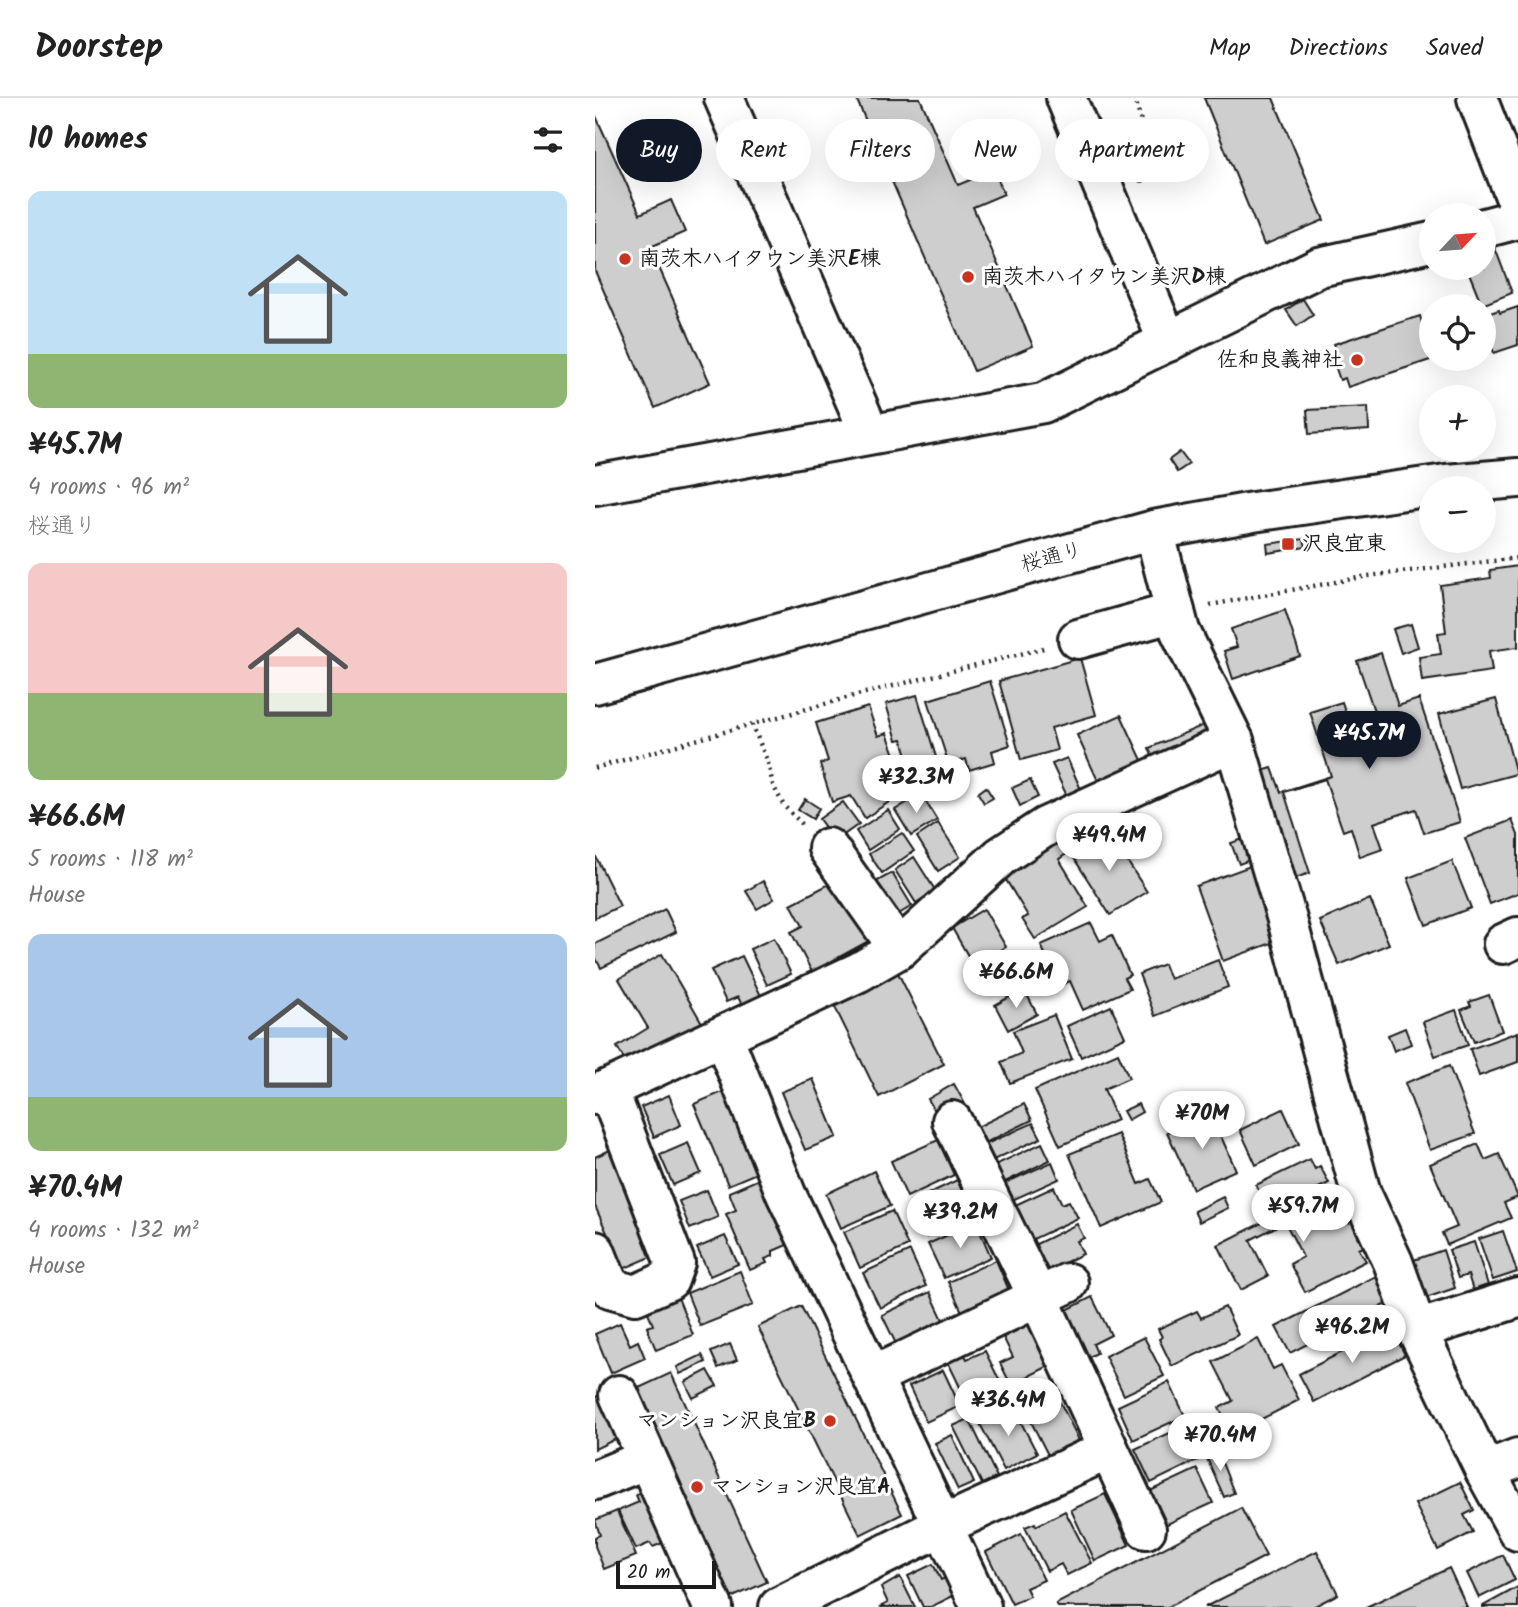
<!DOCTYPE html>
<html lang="en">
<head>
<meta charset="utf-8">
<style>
	body { margin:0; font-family:Kalam,"Klee One",sans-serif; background:#f6f6f6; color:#222; height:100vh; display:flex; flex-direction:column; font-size:26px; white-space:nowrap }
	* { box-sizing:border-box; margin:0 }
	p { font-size:23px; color:#767676 }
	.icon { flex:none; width:38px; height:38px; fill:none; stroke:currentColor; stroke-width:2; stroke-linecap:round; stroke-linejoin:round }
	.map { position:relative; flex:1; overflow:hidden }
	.drawer { display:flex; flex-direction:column; background:#fff; width:595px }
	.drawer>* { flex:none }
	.banner { position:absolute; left:21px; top:21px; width:665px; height:63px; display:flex; gap:14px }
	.needle { width:46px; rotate:64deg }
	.buttons { position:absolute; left:824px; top:105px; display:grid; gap:14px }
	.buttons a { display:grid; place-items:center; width:77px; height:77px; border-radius:50%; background:#fff; box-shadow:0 7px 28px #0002; font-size:35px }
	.scale { position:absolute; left:21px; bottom:18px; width:100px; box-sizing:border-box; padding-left:7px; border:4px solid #1c1c1c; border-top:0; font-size:19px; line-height:24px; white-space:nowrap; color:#1c1c1c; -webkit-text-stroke:5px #fff; paint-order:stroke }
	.price { position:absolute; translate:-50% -60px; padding:0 16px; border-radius:24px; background:#fff; color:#222; font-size:23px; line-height:46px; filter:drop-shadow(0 2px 4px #0008) }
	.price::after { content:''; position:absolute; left:50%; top:42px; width:21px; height:16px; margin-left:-10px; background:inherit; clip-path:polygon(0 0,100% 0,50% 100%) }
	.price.on { background:#111827; color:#fff }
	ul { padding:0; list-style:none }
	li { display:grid; align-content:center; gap:14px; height:371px; padding:0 28px }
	li span { display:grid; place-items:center; height:217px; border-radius:14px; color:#555 }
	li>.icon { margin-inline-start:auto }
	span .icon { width:126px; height:126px; fill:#fffc; stroke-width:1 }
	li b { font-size:30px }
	h2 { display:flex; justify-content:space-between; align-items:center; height:84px; padding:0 28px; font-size:30px }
	.tag { padding:0 24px; border-radius:32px; background:#fff; box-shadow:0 7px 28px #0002; font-size:24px; line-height:63px }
	.tag.on { background:#111827; color:#fff }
	header { display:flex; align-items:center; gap:42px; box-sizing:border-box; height:98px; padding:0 35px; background:#fff; border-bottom:2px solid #e0e0e0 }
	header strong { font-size:33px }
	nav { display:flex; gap:38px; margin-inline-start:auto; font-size:24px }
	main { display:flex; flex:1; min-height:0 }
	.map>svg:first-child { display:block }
	.building { fill:#cecece; stroke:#1c1c1c; stroke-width:2 }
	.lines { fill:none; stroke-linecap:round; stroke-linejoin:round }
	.minor-casing { stroke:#1c1c1c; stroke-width:44 }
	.path { stroke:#1c1c1c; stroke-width:4.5; stroke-dasharray:2 5; stroke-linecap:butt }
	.minor { stroke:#fff; stroke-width:38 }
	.poi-dot { fill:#c8321e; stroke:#fff; stroke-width:2.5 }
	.labels { text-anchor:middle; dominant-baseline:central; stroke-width:6; stroke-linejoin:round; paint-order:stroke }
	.poi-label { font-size:21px; font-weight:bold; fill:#1c1c1c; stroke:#fff; text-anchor:start }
	.street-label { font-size:21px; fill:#1c1c1c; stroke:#fff }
</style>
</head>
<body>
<header>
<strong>Doorstep</strong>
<nav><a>Map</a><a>Directions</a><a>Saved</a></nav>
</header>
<main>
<section class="drawer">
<h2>10 homes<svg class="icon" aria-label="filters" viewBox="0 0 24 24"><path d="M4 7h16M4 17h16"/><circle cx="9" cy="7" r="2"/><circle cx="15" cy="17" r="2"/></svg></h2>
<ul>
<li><span style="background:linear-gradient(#bfe0f5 75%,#8fb573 0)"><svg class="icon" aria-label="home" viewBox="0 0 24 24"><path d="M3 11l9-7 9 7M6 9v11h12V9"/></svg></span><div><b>¥45.7M</b><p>4 rooms · 96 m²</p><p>桜通り</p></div></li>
<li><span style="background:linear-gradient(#f6c9c9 60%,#8fb573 0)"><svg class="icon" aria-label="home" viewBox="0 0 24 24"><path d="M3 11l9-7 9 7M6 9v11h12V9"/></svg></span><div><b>¥66.6M</b><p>5 rooms · 118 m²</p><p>House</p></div></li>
<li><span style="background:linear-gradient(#a9c7e8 75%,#8fb573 0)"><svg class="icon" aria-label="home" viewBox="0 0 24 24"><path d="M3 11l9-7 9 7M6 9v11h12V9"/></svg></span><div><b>¥70.4M</b><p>4 rooms · 132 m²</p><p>House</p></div></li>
</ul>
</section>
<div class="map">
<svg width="923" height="1509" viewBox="0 0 923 1509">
	<rect width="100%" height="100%" fill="#fff"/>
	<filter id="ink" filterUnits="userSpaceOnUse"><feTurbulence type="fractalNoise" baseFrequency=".0143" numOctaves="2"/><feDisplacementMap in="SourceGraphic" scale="14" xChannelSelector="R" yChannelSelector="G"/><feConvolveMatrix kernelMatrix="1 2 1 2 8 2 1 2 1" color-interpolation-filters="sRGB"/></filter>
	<g filter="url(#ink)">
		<g class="building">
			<polygon points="261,0 325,0 363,87 399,72 409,96 378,109 438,248 379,273"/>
			<polygon points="609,0 678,0 729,122 669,147"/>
			<polygon points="0,16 45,116 76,102 90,134 55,149 115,285 60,310 0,173"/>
			<polygon points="900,150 917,195 887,207 872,170 889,170 889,154"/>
			<polygon points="708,201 718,217 702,228 691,212"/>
			<polygon points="923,209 923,247 899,255 889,224 889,217 904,212 905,215"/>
			<polygon points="825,218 838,261 753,289 750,280 745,282 738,262 743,260 739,246"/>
			<polygon points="773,309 774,332 714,336 712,312"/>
			<polygon points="585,354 594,366 582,374 574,362"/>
			<polygon points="709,441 711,449 673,455 672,446"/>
			<polygon points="923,468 923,549 894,553 897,573 827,583 824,559 846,556 843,535 851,534 845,487 896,480 895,472"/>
			<polygon points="690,512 705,558 638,581 629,553 642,549 636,531"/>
			<polygon points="816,526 823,549 806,555 798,531"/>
			<polygon points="786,555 803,608 824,601 865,724 829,735 821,711 779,725 788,751 765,759 756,730 748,733 730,681 689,694 715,775 691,783 664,674 677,670 686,694 736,678 715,614 747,604 753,622 779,613 762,563"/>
			<polygon points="485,560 501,617 456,630 462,652 426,662 404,583"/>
			<polygon points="395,583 415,647 397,653 400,664 374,672 371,661 354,667 333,602"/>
			<polygon points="322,597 344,669 327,676 322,662 314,664 307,641 302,642 291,606"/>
			<polygon points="901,601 921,676 865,691 844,616"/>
			<polygon points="273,609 283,638 292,635 302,662 292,665 299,683 290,686 300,700 270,720 256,698 237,704 225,666 233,663 221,625"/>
			<polygon points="526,617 553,675 509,696 482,637"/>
			<polygon points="616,624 625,645 562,670 554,650"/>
			<polygon points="472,660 492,705 478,711 457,666"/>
			<polygon points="435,682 443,699 425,708 417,690"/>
			<polygon points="391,689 398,700 389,705 383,695"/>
			<polygon points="326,696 342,722 316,738 300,712"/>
			<polygon points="210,701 224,710 218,721 203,712"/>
			<polygon points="248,704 264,726 240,743 224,721"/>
			<polygon points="293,712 305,731 273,752 261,733"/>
			<polygon points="917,722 923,737 923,795 895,806 870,740"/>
			<polygon points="343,725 365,759 343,773 322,739"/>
			<polygon points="513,733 552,794 515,817 477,757"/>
			<polygon points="307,735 319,753 287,775 274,756"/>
			<polygon points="659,737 666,758 644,766 636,745"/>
			<polygon points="462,738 473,755 464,761 493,809 440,841 427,821 433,818 405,772"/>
			<polygon points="0,757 25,808 0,820"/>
			<polygon points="319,759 340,792 321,805 300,772"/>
			<polygon points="857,763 876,810 831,827 813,780"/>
			<polygon points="658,767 685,842 628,863 601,788"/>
			<polygon points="297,775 317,808 297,820 277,786"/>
			<polygon points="242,782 281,839 217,874 196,834 208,828 196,806"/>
			<polygon points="168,783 179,801 162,811 151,793"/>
			<polygon points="775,801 794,846 744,867 725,823"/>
			<polygon points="70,811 81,834 6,870 0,859 0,846"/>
			<polygon points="389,811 411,849 379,868 357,830"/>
			<polygon points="496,825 505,843 517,837 535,877 529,880 535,891 488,912 475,883 464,888 446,847"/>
			<polygon points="179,840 196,876 172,887 155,851"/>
			<polygon points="67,856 110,930 36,973 22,949 53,930 24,881"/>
			<polygon points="147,858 167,900 148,909 143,899 131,904 116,872"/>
			<polygon points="426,859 434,876 425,880 417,863"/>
			<polygon points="623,862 633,889 560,918 544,876 569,866 575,881"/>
			<polygon points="298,865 349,966 284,999 234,897"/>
			<polygon points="429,891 442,916 413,932 400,907"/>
			<polygon points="894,897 907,933 879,944 866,912 876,908 874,904"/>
			<polygon points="516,908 530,939 486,959 472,928"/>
			<polygon points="861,912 873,947 840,958 828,924"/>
			<polygon points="459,917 477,961 415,985 406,964 427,955 418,933"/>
			<polygon points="810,930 816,946 799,953 793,937"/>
			<polygon points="923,934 923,964 884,978 875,951"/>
			<polygon points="523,955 534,980 509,991 522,1022 465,1048 440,992"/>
			<polygon points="854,968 880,1036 835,1052 810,985"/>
			<polygon points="218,981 242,1039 210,1052 186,994"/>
			<polygon points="359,986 370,1006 344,1020 333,1001"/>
			<polygon points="130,993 164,1074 133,1087 99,1006"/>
			<polygon points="74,997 86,1027 59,1039 46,1009"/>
			<polygon points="429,1006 437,1022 386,1047 378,1031"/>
			<polygon points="543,1006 547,1014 533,1022 528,1013"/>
			<polygon points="688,1011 704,1046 661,1067 645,1032"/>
			<polygon points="615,1014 641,1072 598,1091 572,1034"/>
			<polygon points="438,1025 446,1040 394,1064 387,1048"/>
			<polygon points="523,1036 544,1086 555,1081 566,1104 506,1130 474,1056"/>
			<polygon points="343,1042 359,1077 312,1099 296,1063"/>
			<polygon points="93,1045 106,1075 78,1087 65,1057"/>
			<polygon points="447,1045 455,1062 406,1086 398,1068"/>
			<polygon points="883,1046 890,1062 904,1056 923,1099 909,1105 916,1120 852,1147 847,1135 862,1129 835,1066"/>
			<polygon points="19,1050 65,1155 28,1171 0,1108 0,1059"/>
			<polygon points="715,1061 720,1071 725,1068 734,1085 674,1114 661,1087"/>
			<polygon points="457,1064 464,1081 415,1103 408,1086"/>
			<polygon points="279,1073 295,1108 246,1130 231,1096"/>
			<polygon points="164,1081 192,1147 178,1153 178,1158 170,1161 172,1165 155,1172 131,1116 141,1112 134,1094"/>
			<polygon points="362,1082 378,1117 332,1139 316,1104"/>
			<polygon points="459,1089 467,1106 474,1103 483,1120 434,1143 418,1108"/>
			<polygon points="736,1090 754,1125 759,1122 771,1148 764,1151 771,1163 710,1194 695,1166 708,1159 690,1124 655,1142 673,1178 646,1192 623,1147"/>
			<polygon points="112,1092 123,1119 95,1131 84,1103"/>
			<polygon points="628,1099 633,1110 604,1124 599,1113"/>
			<polygon points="297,1113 313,1148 265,1170 249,1134"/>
			<polygon points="381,1124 396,1159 349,1180 333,1146"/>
			<polygon points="482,1126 489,1140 482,1143 488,1156 448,1175 435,1149"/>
			<polygon points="908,1133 922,1174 898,1182 884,1141"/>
			<polygon points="130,1138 143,1166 115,1178 102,1150"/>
			<polygon points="879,1144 893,1187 878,1192 873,1177 863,1180 854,1152"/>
			<polygon points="848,1152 860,1190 828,1201 816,1163"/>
			<polygon points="315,1153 331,1188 285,1210 268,1175"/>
			<polygon points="401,1162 416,1197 369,1218 353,1184"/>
			<polygon points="145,1173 158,1207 105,1228 92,1195"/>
			<polygon points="781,1178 795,1204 695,1255 681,1229"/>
			<polygon points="335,1194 351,1228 303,1250 287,1217"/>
			<polygon points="82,1197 98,1237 61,1252 52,1229 58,1227 51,1209"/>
			<polygon points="497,1199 516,1237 498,1246 502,1255 484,1264 460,1218"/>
			<polygon points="206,1208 307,1416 265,1437 163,1229"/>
			<polygon points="630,1209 643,1237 577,1268 564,1241 567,1239 563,1231 602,1213 606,1220"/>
			<polygon points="25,1225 35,1247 43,1243 50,1260 16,1275 0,1236"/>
			<polygon points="435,1226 456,1267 416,1287 405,1265 418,1259 408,1239"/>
			<polygon points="796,1229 810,1257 719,1304 704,1276"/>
			<polygon points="549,1239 569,1278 529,1297 510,1258"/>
			<polygon points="663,1241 678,1271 686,1267 704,1302 637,1336 624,1310 638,1303 618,1264"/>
			<polygon points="135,1246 142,1262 123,1270 116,1254"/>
			<polygon points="367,1252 372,1261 390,1253 412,1298 377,1314 351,1260"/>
			<polygon points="107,1257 111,1264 85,1276 82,1269"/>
			<polygon points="113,1272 122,1288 98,1300 90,1284"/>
			<polygon points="348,1272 365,1308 331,1324 314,1288"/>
			<polygon points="76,1275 172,1484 129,1503 33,1295"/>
			<polygon points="574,1284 590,1318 538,1342 523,1308"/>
			<polygon points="458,1290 484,1342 453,1357 427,1306"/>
			<polygon points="8,1296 27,1338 0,1351 0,1299"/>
			<polygon points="417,1307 442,1355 409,1372 384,1324"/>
			<polygon points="374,1321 402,1379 387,1386 358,1328"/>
			<polygon points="592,1327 607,1360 556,1385 540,1351"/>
			<polygon points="357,1337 379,1385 363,1392 340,1345"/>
			<polygon points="622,1352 639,1395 629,1399 610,1356"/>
			<polygon points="602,1371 618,1405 570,1427 555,1393"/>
			<polygon points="865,1384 879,1412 869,1417 878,1434 843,1452 820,1406"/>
			<polygon points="49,1394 72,1443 58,1449 55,1445 41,1451 23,1413 44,1404 41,1397"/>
			<polygon points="510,1396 534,1447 500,1463 476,1412"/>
			<polygon points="646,1410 671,1458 573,1509 463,1509 461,1506"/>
			<polygon points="22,1413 41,1458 9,1471 0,1448 0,1439 5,1437 0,1422"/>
			<polygon points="470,1413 497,1465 472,1477 466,1466 452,1473 430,1429 440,1425 441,1428"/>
			<polygon points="426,1436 449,1482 431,1490 435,1498 417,1506 391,1454"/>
			<polygon points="722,1453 743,1496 718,1509 610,1509"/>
			<polygon points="908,1457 920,1482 884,1500 872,1475"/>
			<polygon points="338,1466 346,1482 352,1479 360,1497 336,1509 328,1509 313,1478"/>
			<polygon points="854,1470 872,1509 771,1509"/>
			<polygon points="305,1479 320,1509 285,1509 293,1505 286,1490"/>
			<polygon points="923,1489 923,1509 888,1509 888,1508"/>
		</g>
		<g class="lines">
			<g class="minor-casing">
				<g id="minor">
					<polyline points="129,0 275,336"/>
					<polyline points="471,0 573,244"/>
					<polyline points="882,0 923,106"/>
					<polyline points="889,130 923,121"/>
					<polyline points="0,387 448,305 724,169 836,144"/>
					<polyline points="559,432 585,533 639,643 691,818 766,1095 798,1164 822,1232 890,1373 923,1433"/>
					<polyline points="483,541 580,514"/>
					<polyline points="0,586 559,432 658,414 851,386 923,380"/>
					<polyline points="233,750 304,851"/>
					<polyline points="908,846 923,839"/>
					<polyline points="128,938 191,1096 386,1509"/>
					<polyline points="0,997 264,874 304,851 406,758 450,729 639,643"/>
					<polyline points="357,1023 443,1199 551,1431"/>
					<polyline points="0,1153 15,1190 40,1197 74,1182 80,1165 13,991"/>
					<polyline points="822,1232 923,1200"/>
					<polyline points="278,1278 473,1185"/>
					<polyline points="24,1297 118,1509"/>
					<polyline points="890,1373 923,1360"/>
					<polyline points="0,1382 52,1361"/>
					<polyline points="184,1509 349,1427 513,1352"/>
				</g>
			</g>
			<g class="path">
				<polyline points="540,0 550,40 546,85"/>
				<polyline points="615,507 773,478 923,460"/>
				<polyline points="157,626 173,665 178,687 189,708 207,726"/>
				<polyline points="0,670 262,597 449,550"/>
			</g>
			<use href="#minor" class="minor"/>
		</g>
	</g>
	<g class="poi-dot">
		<circle cx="30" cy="161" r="7"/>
		<circle cx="373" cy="179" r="7"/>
		<circle cx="762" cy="262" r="7"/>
		<rect x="686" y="439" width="14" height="14" rx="3.5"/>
		<circle cx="235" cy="1323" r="7"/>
		<circle cx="102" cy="1389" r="7"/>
	</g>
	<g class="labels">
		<g class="poi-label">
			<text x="44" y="161">南茨木ハイタウン美沢E棟</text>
			<text x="387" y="179">南茨木ハイタウン美沢D棟</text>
			<text x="748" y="262" text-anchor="end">佐和良義神社</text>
			<text x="707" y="446">沢良宜東</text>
			<text x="221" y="1323" text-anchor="end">マンション沢良宜B</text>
			<text x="116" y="1389">マンション沢良宜A</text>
		</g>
		<g class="street-label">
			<text transform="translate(457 460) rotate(-15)">桜通り</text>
		</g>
	</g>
</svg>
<div class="buttons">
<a><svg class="needle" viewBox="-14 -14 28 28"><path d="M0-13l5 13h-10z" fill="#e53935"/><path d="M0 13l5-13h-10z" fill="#767676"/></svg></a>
<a><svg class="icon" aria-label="locate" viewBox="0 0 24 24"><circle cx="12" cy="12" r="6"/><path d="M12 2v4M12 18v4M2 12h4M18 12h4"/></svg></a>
<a>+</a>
<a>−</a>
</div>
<div class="scale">20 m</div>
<b class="price on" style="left:774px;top:673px">¥45.7M</b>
<b class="price" style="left:321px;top:717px">¥32.3M</b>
<b class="price" style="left:514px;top:775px">¥49.4M</b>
<b class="price" style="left:421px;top:912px">¥66.6M</b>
<b class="price" style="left:607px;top:1053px">¥70M</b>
<b class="price" style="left:708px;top:1146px">¥59.7M</b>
<b class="price" style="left:365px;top:1152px">¥39.2M</b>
<b class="price" style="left:757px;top:1267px">¥96.2M</b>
<b class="price" style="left:413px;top:1340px">¥36.4M</b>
<b class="price" style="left:625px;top:1375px">¥70.4M</b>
<div class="banner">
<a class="tag on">Buy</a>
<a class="tag">Rent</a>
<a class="tag">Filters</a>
<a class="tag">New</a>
<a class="tag">Apartment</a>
</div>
</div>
</main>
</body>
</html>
